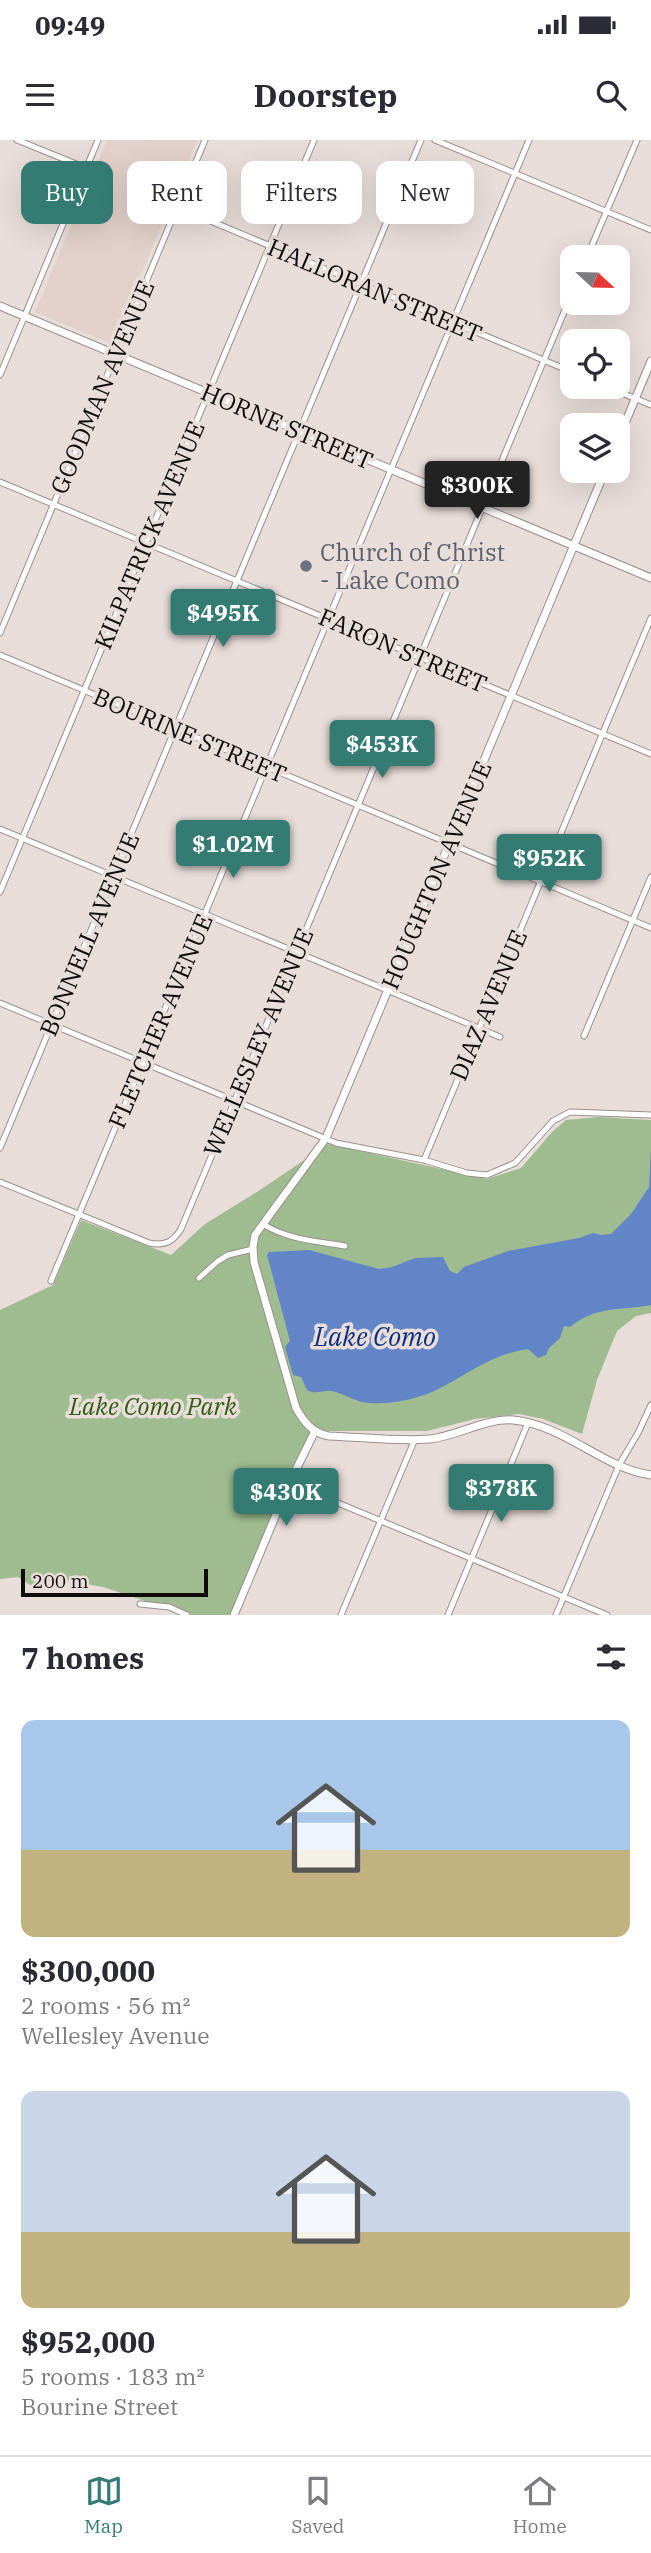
<!DOCTYPE html>
<html lang="en">
<head>
<meta charset="utf-8">
<style>
	body { margin:0; font-family:"IBM Plex Serif",serif; background:#f2f2f3; color:#2b2b33; height:100vh; display:flex; flex-direction:column; font-size:26px; white-space:nowrap }
	* { box-sizing:border-box; margin:0 }
	p { font-size:23px; color:#7c7c81 }
	.icon { flex:none; width:38px; height:38px; fill:none; stroke:currentColor; stroke-width:2; stroke-linecap:round; stroke-linejoin:round }
	.map { position:relative; height:1475px; overflow:hidden }
	.drawer { display:flex; flex-direction:column; background:#fff; flex:1 }
	.drawer>* { flex:none }
	.hud { position:absolute; left:21px; top:21px; width:609px; height:63px; display:flex; gap:14px }
	.needle { width:46px; rotate:112deg }
	.controls { position:absolute; left:560px; top:105px; display:grid; gap:14px }
	.controls a { display:grid; place-items:center; width:70px; height:70px; border-radius:14px; background:#fff; box-shadow:0 7px 28px #0002; font-size:35px }
	.scale { position:absolute; left:21px; bottom:18px; width:187px; box-sizing:border-box; padding-left:7px; border:4px solid #100c0b; border-top:0; font-size:19px; line-height:24px; white-space:nowrap; color:#100c0b; -webkit-text-stroke:5px #e8ddd9; paint-order:stroke }
	.price { position:absolute; translate:-50% -60px; padding:0 16px; border-radius:7px; background:#347b74; color:#fff; font-size:23px; line-height:46px; filter:drop-shadow(0 2px 4px #0008) }
	.price::after { content:''; position:absolute; left:50%; top:42px; width:21px; height:16px; margin-left:-10px; background:inherit; clip-path:polygon(0 0,100% 0,50% 100%) }
	.price.selected { background:#222; color:#fff }
	ul { padding:0; list-style:none }
	li { display:grid; align-content:center; gap:14px; height:371px; padding:0 21px }
	li span { display:grid; place-items:center; height:217px; border-radius:14px; color:#555 }
	li>.icon { margin-inline-start:auto }
	span .icon { width:126px; height:126px; fill:#fffc; stroke-width:1 }
	li b { font-size:30px }
	h2 { display:flex; justify-content:space-between; align-items:center; height:84px; padding:0 21px; font-size:30px }
	.chip { padding:0 24px; border-radius:14px; background:#fff; box-shadow:0 7px 28px #0002; font-size:24px; line-height:63px }
	.chip.selected { background:#347b74; color:#fff }
	.status { display:flex; justify-content:space-between; align-items:center; height:49px; padding:0 35px; background:#fff; direction:ltr }
	.status svg { height:19px; fill:currentColor }
	header { display:flex; justify-content:space-between; align-items:center; height:91px; padding:0 21px; background:#fff; font-size:32px; font-weight:800 }
	.tab-bar { display:flex; justify-content:space-around; align-items:center; height:98px; border-top:2px solid #e1e1e2; background:#fff; font-size:19px; color:#7c7c81 }
	.tab-bar a { display:grid; justify-items:center; gap:4px }
	.tab-bar .selected { color:#347b74 }
	.map>svg:first-child { display:block }
	.built { fill:#e3d0ca }
	.green { fill:#9ebc90 }
	.water { fill:#6285c8 }
	.lines { fill:none; stroke-linecap:round; stroke-linejoin:round }
	.minor-casing { stroke:#9a908d; stroke-width:7 }
	.tertiary-casing { stroke:#9a908d; stroke-width:9 }
	.minor { stroke:#fff; stroke-width:5 }
	.tertiary { stroke:#fff; stroke-width:7 }
	.worship-dot { fill:#6b7280; stroke:#e8ddd9; stroke-width:2.5 }
	.labels { text-anchor:middle; dominant-baseline:central; stroke-width:7; stroke-linejoin:round; paint-order:stroke }
	.street-label { font-size:24px; fill:#100c0b; stroke:#e8ddd9 }
	.worship-label { font-size:24px; fill:#5b616d; stroke:#e8ddd9; text-anchor:start }
	.park-label { font-size:24px; font-style:italic; fill:#305b13; stroke:#e8ddd9 }
	.water-label { font-size:26px; font-style:italic; fill:#0a317f; stroke:#e8ddd9 }
</style>
</head>
<body>
<div class="status"><b>09:49</b><svg viewBox="0 0 49 12"><path d="M0 12V9h3v3zM5 12V6h3v6zM10 12V3h3v9zM15 12V0h3v12zM26 1h20v11H26zM47 4h2v5h-2z"/></svg></div>
<header><svg class="icon" aria-label="menu" viewBox="0 0 24 24"><path d="M4 6h16M4 12h16M4 18h16"/></svg>Doorstep<svg class="icon" aria-label="search" viewBox="0 0 24 24"><circle cx="10" cy="10" r="6"/><path d="M15 15l6 6"/></svg></header>
<div class="map">
<svg width="651" height="1475" viewBox="0 0 651 1475">
	<rect width="100%" height="100%" fill="#e8ddd9"/>
	<polygon class="built" points="107,0 197,0 112,204 35,172"/>
	<polygon class="green" points="598,977 651,980 651,1173 636,1176 617,1191 597,1240 582,1294 543,1279 519,1274 475,1279 427,1291 315,1291 289,1336 230,1475 187,1475 103,1447 57,1439 30,1445 18,1437 0,1439 0,1170 53,1145 81,1080 171,1115 205,1084 257,1052 328,1004 487,1039 521,1028 553,991 566,980"/>
	<path class="water" d="M651,1008V1165C621,1171 597,1165 570,1187L564,1186L560,1198L549,1208L546,1215L538,1218L528,1209C494,1214 475,1229 446,1245C424,1258 393,1265 368,1263C356,1262 344,1254 332,1251C323,1250 315,1255 307,1250L301,1237L293,1235L285,1207L290,1201L267,1115L269,1112L309,1110L379,1129L392,1127L415,1118L443,1117L450,1131L457,1134L464,1127L508,1111L579,1098L593,1093L601,1095L611,1094L631,1074L649,1047Z"/>
	<g class="lines">
		<g class="minor-casing">
			<g id="minor">
				<polyline points="17,0 86,28"/>
				<polyline points="435,0 651,90"/>
				<polyline points="177,67 572,232"/>
				<polyline points="587,117 637,0"/>
				<polyline points="0,235 98,0"/>
				<polyline points="607,247 651,265"/>
				<polyline points="0,342 651,614"/>
				<polyline points="0,493 205,0"/>
				<polyline points="0,515 651,788"/>
				<polyline points="0,689 500,897"/>
				<polyline points="0,752 314,0"/>
				<polyline points="0,863 336,1003 424,1020 467,1033 487,1035 515,1023 553,981 570,972 651,975"/>
				<polyline points="584,896 651,737"/>
				<polyline points="0,1008 421,0"/>
				<polyline points="424,1020 651,478"/>
				<path d="M0,1042L149,1103C165,1106 173,1102 181,1089L572,153"/>
				<path d="M263,1084C288,1100 317,1101 345,1106"/>
				<polyline points="199,1138 218,1121 228,1115 253,1109"/>
				<polyline points="51,1141 529,0"/>
				<polyline points="338,1363 607,1475"/>
				<polyline points="140,1464 169,1467 187,1475"/>
				<polyline points="341,1475 415,1299"/>
				<polyline points="448,1475 528,1283"/>
				<polyline points="556,1475 619,1325 638,1293 651,1265"/>
			</g>
		</g>
		<g class="tertiary-casing">
			<g id="tertiary">
				<polyline points="0,166 651,438"/>
				<polyline points="618,300 651,221"/>
				<path d="M605,331L326,998L255,1095L253,1107L254,1122L296,1268C304,1282 312,1293 329,1296C362,1297 397,1302 430,1299C458,1296 485,1278 513,1280C565,1285 602,1328 651,1335"/>
				<polyline points="234,1475 288,1346 315,1291"/>
			</g>
		</g>
		<use href="#minor" class="minor"/>
		<use href="#tertiary" class="tertiary"/>
	</g>
	<circle class="worship-dot" cx="306" cy="426" r="7"/>
	<g class="labels">
		<g class="street-label">
			<text transform="translate(375 150) rotate(23)">HALLORAN STREET</text>
			<text transform="translate(102 247) rotate(-67)">GOODMAN AVENUE</text>
			<text transform="translate(287 286) rotate(23)">HORNE STREET</text>
			<text transform="translate(149 395) rotate(-67)">KILPATRICK AVENUE</text>
			<text transform="translate(403 510) rotate(23)">FARON STREET</text>
			<text transform="translate(190 595) rotate(23)">BOURINE STREET</text>
			<text transform="translate(436 735) rotate(-67)">HOUGHTON AVENUE</text>
			<text transform="translate(89 794) rotate(-67)">BONNELL AVENUE</text>
			<text transform="translate(488 865) rotate(-67)">DIAZ AVENUE</text>
			<text transform="translate(160 881) rotate(-67)">FLETCHER AVENUE</text>
			<text transform="translate(258 902) rotate(-67)">WELLESLEY AVENUE</text>
		</g>
		<g class="worship-label">
			<text x="320" y="412">Church of Christ<tspan x="320" dy="28">- Lake Como</tspan></text>
		</g>
		<g class="park-label">
			<text x="153" y="1266">Lake Como Park</text>
		</g>
		<g class="water-label">
			<text x="375" y="1196">Lake Como</text>
		</g>
	</g>
</svg>
<div class="controls">
<a><svg class="needle" viewBox="-14 -14 28 28"><path d="M0-13l5 13h-10z" fill="#e53935"/><path d="M0 13l5-13h-10z" fill="#7c7c81"/></svg></a>
<a><svg class="icon" aria-label="locate" viewBox="0 0 24 24"><circle cx="12" cy="12" r="6"/><path d="M12 2v4M12 18v4M2 12h4M18 12h4"/></svg></a>
<a><svg class="icon" aria-label="layers" viewBox="0 0 24 24"><path d="M12 4l9 5-9 5-9-5zM3 14l9 5 9-5"/></svg></a>
</div>
<div class="scale">200 m</div>
<b class="price selected" style="left:477px;top:381px">$300K</b>
<b class="price" style="left:223px;top:509px">$495K</b>
<b class="price" style="left:382px;top:640px">$453K</b>
<b class="price" style="left:233px;top:740px">$1.02M</b>
<b class="price" style="left:549px;top:754px">$952K</b>
<b class="price" style="left:501px;top:1384px">$378K</b>
<b class="price" style="left:286px;top:1388px">$430K</b>
<div class="hud">
<a class="chip selected">Buy</a>
<a class="chip">Rent</a>
<a class="chip">Filters</a>
<a class="chip">New</a>
</div>
</div>
<section class="drawer">
<h2>7 homes<svg class="icon" aria-label="filters" viewBox="0 0 24 24"><path d="M4 7h16M4 17h16"/><circle cx="9" cy="7" r="2"/><circle cx="15" cy="17" r="2"/></svg></h2>
<ul>
<li><span style="background:linear-gradient(#a9c7e8 60%,#c2b280 0)"><svg class="icon" aria-label="home" viewBox="0 0 24 24"><path d="M3 11l9-7 9 7M6 9v11h12V9"/></svg></span><div><b>$300,000</b><p>2 rooms · 56 m²</p><p>Wellesley Avenue</p></div></li>
<li><span style="background:linear-gradient(#c9d6e8 65%,#c2b280 0)"><svg class="icon" aria-label="home" viewBox="0 0 24 24"><path d="M3 11l9-7 9 7M6 9v11h12V9"/></svg></span><div><b>$952,000</b><p>5 rooms · 183 m²</p><p>Bourine Street</p></div></li>
</ul>
</section>
<nav class="tab-bar">
<a class="selected"><svg class="icon" aria-label="map" viewBox="0 0 24 24"><path d="M3 6l6-2 6 2 6-2v14l-6 2-6-2-6 2zM9 4v14M15 6v14"/></svg>Map</a>
<a><svg class="icon" aria-label="saved" viewBox="0 0 24 24"><path d="M7 4h10v16l-5-4-5 4z"/></svg>Saved</a>
<a><svg class="icon" aria-label="home" viewBox="0 0 24 24"><path d="M3 11l9-7 9 7M6 9v11h12V9"/></svg>Home</a>
</nav>
</body>
</html>
